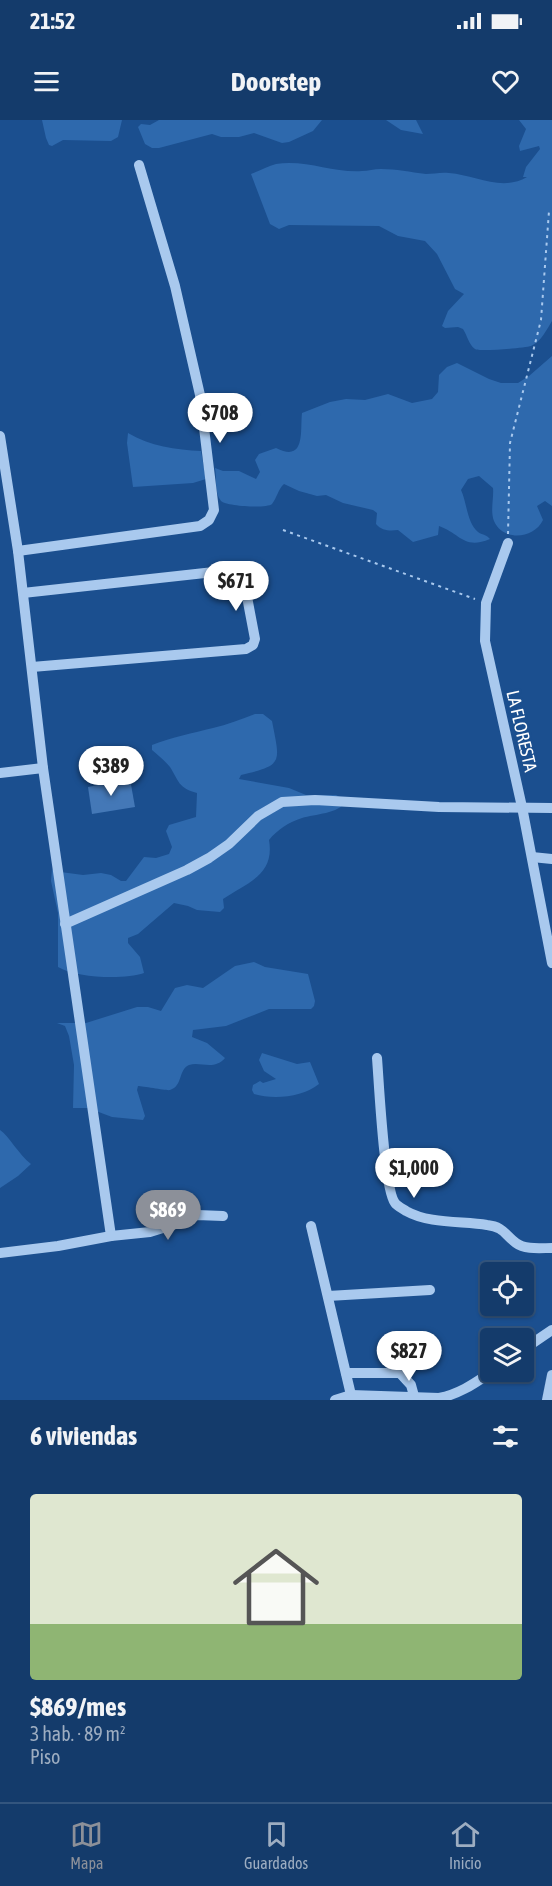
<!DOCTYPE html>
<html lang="es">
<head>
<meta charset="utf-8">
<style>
	body { margin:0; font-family:"Asap Condensed",sans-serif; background:#1d4271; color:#f1f3f6; height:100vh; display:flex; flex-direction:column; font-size:22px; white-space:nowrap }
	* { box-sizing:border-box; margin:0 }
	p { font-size:20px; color:#9dadc1 }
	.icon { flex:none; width:33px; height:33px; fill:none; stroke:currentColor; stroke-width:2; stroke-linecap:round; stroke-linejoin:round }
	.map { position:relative; height:1280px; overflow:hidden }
	.details { display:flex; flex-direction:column; background:#143b6b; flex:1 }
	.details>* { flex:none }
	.buttons { position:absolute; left:480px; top:1142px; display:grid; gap:12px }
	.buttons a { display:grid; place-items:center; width:54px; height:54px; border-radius:6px; background:#143b6b; box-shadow:0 2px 4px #0004,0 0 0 2px #33557e; font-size:30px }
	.price { position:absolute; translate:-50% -51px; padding:0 14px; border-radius:21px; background:#fff; color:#222; font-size:20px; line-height:39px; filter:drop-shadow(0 2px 3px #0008) }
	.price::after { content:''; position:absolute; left:50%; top:36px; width:18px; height:14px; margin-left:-9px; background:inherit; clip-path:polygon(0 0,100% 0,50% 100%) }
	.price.current { background:#8c9099; color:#fff }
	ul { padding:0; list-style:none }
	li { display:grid; align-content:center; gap:12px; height:318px; padding:0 30px }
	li+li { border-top:2px solid #33557e }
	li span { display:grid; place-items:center; height:186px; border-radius:6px; color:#555 }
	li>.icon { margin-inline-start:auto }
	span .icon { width:108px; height:108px; fill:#fffc; stroke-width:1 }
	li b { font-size:26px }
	h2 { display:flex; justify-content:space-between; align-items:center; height:72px; padding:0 30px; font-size:26px }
	.status { display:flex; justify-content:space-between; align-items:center; height:42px; padding:0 30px; background:#143b6b; direction:ltr }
	.status svg { height:16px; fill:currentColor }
	header { display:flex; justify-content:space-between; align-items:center; height:78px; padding:0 30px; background:#143b6b; font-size:27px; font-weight:700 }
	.menu { display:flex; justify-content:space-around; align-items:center; height:84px; border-top:2px solid #33557e; background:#143b6b; font-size:16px; color:#9dadc1 }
	.menu a { display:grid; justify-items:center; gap:3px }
	.menu .current { color:#8c9099 }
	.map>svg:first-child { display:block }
	.green { fill:#2e69ad }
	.building { fill:#4478b7 }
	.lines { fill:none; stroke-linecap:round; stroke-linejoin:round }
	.path { stroke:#a9c9ee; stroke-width:2; stroke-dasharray:3 4.5; stroke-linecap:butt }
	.minor { stroke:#a9c9ee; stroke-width:10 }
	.labels { text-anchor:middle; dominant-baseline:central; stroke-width:5; stroke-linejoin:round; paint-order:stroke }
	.street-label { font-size:18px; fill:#fff; stroke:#1b4f8f }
</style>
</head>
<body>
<div class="status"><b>21:52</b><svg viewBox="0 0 49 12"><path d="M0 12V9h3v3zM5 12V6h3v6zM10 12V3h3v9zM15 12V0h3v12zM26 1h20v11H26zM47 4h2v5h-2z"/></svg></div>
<header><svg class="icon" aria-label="menu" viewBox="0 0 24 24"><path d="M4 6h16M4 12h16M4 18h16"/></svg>Doorstep<svg class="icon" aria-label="heart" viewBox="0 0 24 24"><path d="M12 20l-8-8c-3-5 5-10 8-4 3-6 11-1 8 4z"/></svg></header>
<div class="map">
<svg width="552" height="1280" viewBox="0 0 552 1280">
	<rect width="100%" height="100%" fill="#1b4f8f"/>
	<g class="green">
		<polygon points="42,0 122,0 118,17 111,21 63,20 52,26 49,25 46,18"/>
		<polygon points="159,0 322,0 313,11 289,22 282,23 254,13 239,17 221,17 212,14 159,28 152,28 145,24 138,7 141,4 150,5"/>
		<polygon points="386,0 416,0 423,14 401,10"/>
		<path d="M519,0H552V201C547,209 541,222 531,226C525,228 479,232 475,229C469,225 467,215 463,209L458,207L445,208L442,206L448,191L464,174L455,169L437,134L425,121L398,116L379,106L289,105L279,109L270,104L251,54C259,51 268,46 276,44C305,39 333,53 362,51C368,51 374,49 381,49C396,49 410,52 426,54C433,54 441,52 449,53C475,55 502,72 527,57H523L526,47L540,29L539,26L520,31L519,26L526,9Z"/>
		<path d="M552,236V386L545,381L537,386L543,400C534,419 503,422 494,401C490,391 494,378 493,368L479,356L468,359L461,370C467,383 467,403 478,412C482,415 486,414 490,419C464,430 461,414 439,406L438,415L413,422L398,410C390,411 382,411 376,404L377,393L373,390L343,383L326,375L317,376L299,371L284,364C278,369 277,378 272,384C266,389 226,386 221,381C214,372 217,358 215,348L223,351H239L256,359L260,352L255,340L259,334L276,328C306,343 300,311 302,293L330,282L346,279L365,280L388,274L412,283L432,279L438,272L439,255L447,247L457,243L489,259L501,263H518L529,256Z"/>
		<path d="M128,313C150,326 176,330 201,331L206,359L193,363L133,367L127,323Z"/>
		<path d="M255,594H263L272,601C280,643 284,645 241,655L239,659L289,668L306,675H336L347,681C338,694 315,694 302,698C289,702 277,710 269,720C275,755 248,762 223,779L224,788L220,792L197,790L188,786L174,783L138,814L128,818V823L140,837L144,853C124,860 76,858 58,847V793L51,761L52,749L53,751L83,755L101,753L111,755L121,761H126L144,737L156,738L169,734L172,727L166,711L169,705L196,697L197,673C178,668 179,661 170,647C165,641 158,635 152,630V625C172,617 193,613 213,608C227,605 241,599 255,594Z"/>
		<path d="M254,842L265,847L308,854L315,881L314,886L311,889H269L226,906L193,910L192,917L207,923L225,938C214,951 200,941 189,945C178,950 183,966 170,970C168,971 143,966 138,966L137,970L145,996L143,1000L112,997L88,988H73L74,945L69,916L65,906L57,903H86L137,887H148L161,891L175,868L187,865L203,868L235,846Z"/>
		<path d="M262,933L297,944L310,942L319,964C303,977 274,980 254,974L252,970L253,965L260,961L263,963L276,959L264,951L259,940Z"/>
		<path d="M0,1010C9,1016 19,1035 31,1044L18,1056L0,1068Z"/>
	</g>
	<polygon class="building" points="130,659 135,687 92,694 88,667"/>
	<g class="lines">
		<g class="path">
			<polyline points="283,410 475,479"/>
			<polyline points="508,414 510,323 541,200 549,91"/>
		</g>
		<g class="minor">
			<polyline points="0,316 18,431 43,648 111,1116 58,1126 0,1133"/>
			<polyline points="508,423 486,483 485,521 522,687 552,843"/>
			<polyline points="18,431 200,406 209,400 214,390 200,275 175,166 139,45"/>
			<path d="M23,473L223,451C232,452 239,452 244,461L255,519L253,525L246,529L32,547"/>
			<polyline points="0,653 43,648"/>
			<polyline points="532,737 552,739"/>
			<polyline points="65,804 187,750 209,738 229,724 258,696 282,682 315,680 439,687 552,688"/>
			<path d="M377,938C379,962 384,1069 395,1083C397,1086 403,1089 406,1091C429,1104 462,1101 487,1105C504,1107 504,1114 516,1123C525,1130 541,1128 552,1128"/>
			<polyline points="311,1106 351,1275"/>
			<polyline points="111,1116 150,1112 179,1103 197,1095 223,1096"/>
			<polyline points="328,1176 430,1170"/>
			<polyline points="524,1229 552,1210"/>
			<polyline points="346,1253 400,1253 411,1265 414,1276"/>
			<path d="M335,1280L351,1275L439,1278C460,1274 475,1263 493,1251"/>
			<polyline points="547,1280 552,1255"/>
		</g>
	</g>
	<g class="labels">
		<g class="street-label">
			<text transform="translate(522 611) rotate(77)">LA FLORESTA</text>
		</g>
	</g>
</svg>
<div class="buttons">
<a><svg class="icon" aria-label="locate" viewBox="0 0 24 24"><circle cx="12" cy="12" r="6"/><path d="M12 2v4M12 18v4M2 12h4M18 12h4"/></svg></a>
<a><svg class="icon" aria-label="layers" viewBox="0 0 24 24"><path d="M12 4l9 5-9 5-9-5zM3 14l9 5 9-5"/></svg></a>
</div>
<b class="price" style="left:220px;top:324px">$708</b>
<b class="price" style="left:236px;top:492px">$671</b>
<b class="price" style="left:111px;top:677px">$389</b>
<b class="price" style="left:414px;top:1079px">$1,000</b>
<b class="price current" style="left:168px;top:1121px">$869</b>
<b class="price" style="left:409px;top:1262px">$827</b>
</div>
<section class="details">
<h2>6 viviendas<svg class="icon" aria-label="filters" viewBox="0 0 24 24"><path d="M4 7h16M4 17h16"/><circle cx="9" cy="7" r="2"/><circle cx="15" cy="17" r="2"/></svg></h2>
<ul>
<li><span style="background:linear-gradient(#dfe7d0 70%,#8fb573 0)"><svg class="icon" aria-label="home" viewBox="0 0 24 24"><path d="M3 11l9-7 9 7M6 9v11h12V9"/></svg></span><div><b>$869/mes</b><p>3 hab. · 89 m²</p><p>Piso</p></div></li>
</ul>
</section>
<nav class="menu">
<a class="current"><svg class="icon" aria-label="map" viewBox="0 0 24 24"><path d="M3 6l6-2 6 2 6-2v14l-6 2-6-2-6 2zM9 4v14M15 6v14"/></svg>Mapa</a>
<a><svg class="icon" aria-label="saved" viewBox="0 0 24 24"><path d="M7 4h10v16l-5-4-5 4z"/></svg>Guardados</a>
<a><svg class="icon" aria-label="home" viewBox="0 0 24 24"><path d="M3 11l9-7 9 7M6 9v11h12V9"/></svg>Inicio</a>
</nav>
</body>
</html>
